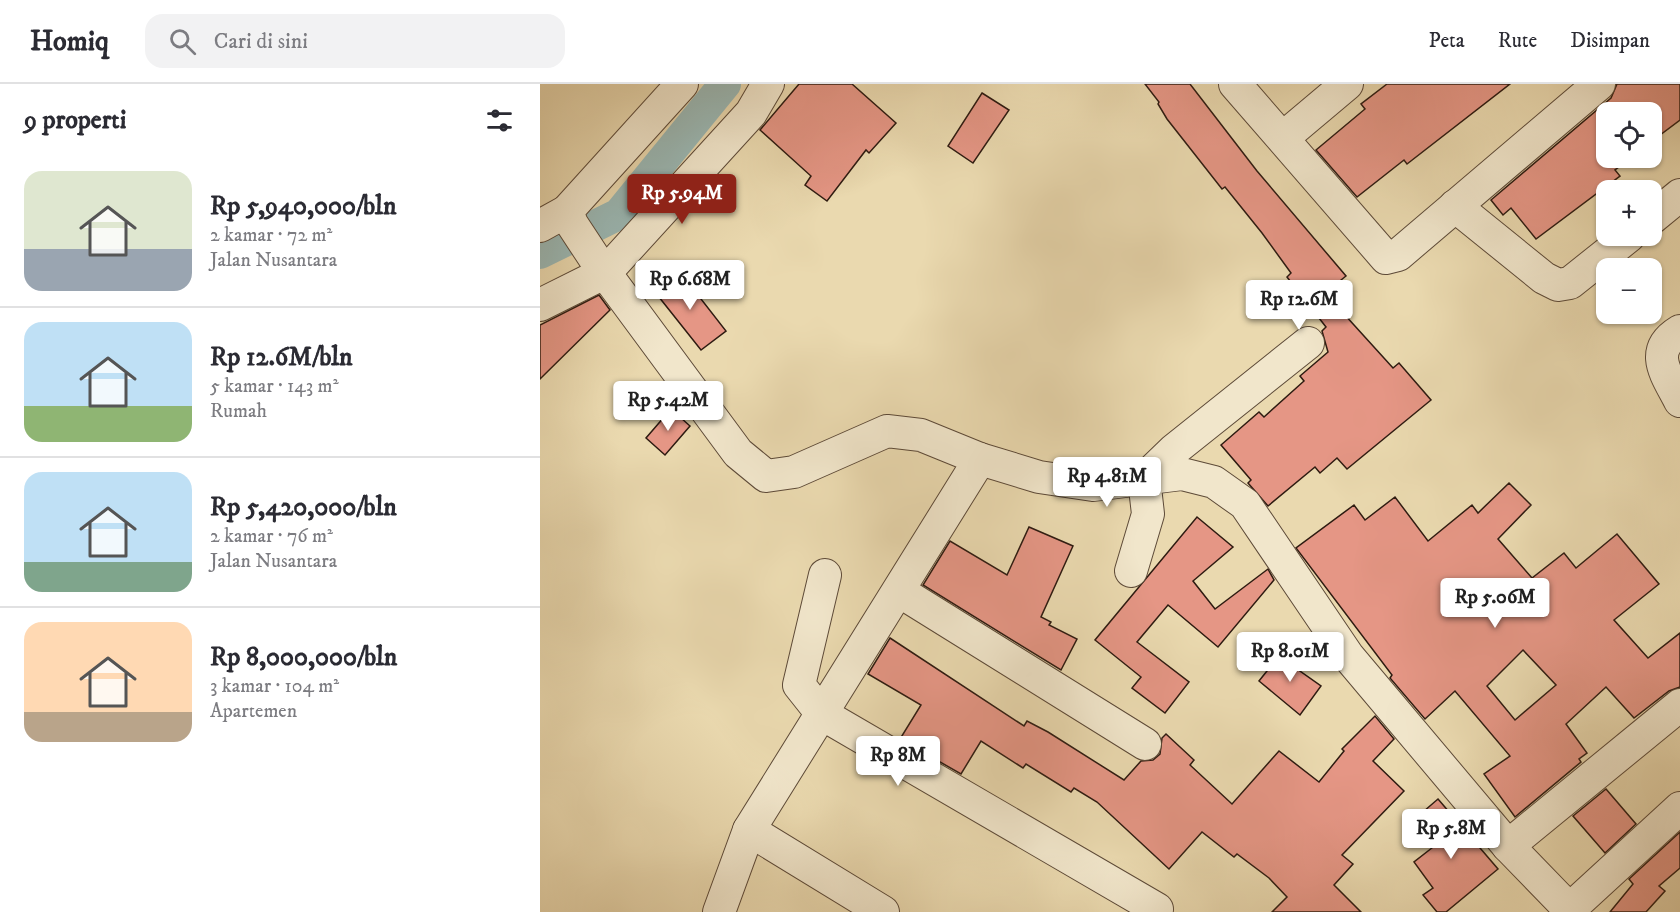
<!DOCTYPE html>
<html lang="id">
<head>
<meta charset="utf-8">
<style>
	body { margin:0; font-family:"IM FELL DW Pica",serif; background:#f2f2f3; color:#2b2b33; height:100vh; display:flex; flex-direction:column; font-size:22px; white-space:nowrap }
	* { box-sizing:border-box; margin:0 }
	p { font-size:20px; color:#7c7c81 }
	.icon { flex:none; width:33px; height:33px; fill:none; stroke:currentColor; stroke-width:2; stroke-linecap:round; stroke-linejoin:round }
	.map { position:relative; flex:1; overflow:hidden }
	.details { display:flex; flex-direction:column; background:#fff; width:540px }
	.details>* { flex:none }
	.tools { position:absolute; left:1056px; top:18px; display:grid; gap:12px }
	.tools a { display:grid; place-items:center; width:66px; height:66px; border-radius:12px; background:#fff; box-shadow:0 2px 4px #0004; font-size:30px }
	.price { position:absolute; translate:-50% -51px; padding:0 14px; border-radius:6px; background:#fff; color:#222; font-size:20px; line-height:39px; filter:drop-shadow(0 2px 3px #0008) }
	.price::after { content:''; position:absolute; left:50%; top:36px; width:18px; height:14px; margin-left:-9px; background:inherit; clip-path:polygon(0 0,100% 0,50% 100%) }
	.price.current { background:#8f2418; color:#fff }
	ul { padding:0; list-style:none }
	li { display:flex; align-items:center; gap:18px; height:150px; padding:0 24px }
	li+li { border-top:2px solid #e1e1e2 }
	li span { display:grid; place-items:center; flex:none; width:168px; height:120px; border-radius:18px; color:#555 }
	li>.icon { margin-inline-start:auto }
	span .icon { width:72px; height:72px; fill:#fffc; stroke-width:1 }
	li b { font-size:26px }
	h2 { display:flex; justify-content:space-between; align-items:center; height:72px; padding:0 24px; font-size:26px }
	header { display:flex; align-items:center; gap:36px; box-sizing:border-box; height:84px; padding:0 30px; background:#fff; border-bottom:2px solid #e1e1e2 }
	header strong { font-size:28px }
	nav { display:flex; gap:33px; margin-inline-start:auto; font-size:21px }
	.search { width:420px; height:54px; background:#f2f2f3; display:flex; align-items:center; gap:15px; box-sizing:border-box; padding:0 21px; border-radius:18px; color:#7c7c81; font-size:22px }
	main { display:flex; flex:1; min-height:0 }
	.map>svg:first-child { display:block }
	.lines { fill:none; stroke-linecap:round; stroke-linejoin:round }
	.canal { stroke:#9bb8b4; stroke-width:32 }
	.building { fill:#e59685; stroke:#2e1b11; stroke-width:1.5; fill-rule:evenodd }
	.minor-casing { stroke:#5d4a38; stroke-width:34 }
	.minor { stroke:#f1e6cb; stroke-width:32 }
</style>
</head>
<body>
<header>
<strong>Homiq</strong>
<div class="search"><svg class="icon" aria-label="search" viewBox="0 0 24 24"><circle cx="10" cy="10" r="6"/><path d="M15 15l6 6"/></svg>Cari di sini</div>
<nav><a>Peta</a><a>Rute</a><a>Disimpan</a></nav>
</header>
<main>
<section class="details">
<h2>9 properti<svg class="icon" aria-label="filters" viewBox="0 0 24 24"><path d="M4 7h16M4 17h16"/><circle cx="9" cy="7" r="2"/><circle cx="15" cy="17" r="2"/></svg></h2>
<ul>
<li><span style="background:linear-gradient(#dfe7d0 65%,#9aa5b1 0)"><svg class="icon" aria-label="home" viewBox="0 0 24 24"><path d="M3 11l9-7 9 7M6 9v11h12V9"/></svg></span><div><b>Rp 5,940,000/bln</b><p>2 kamar · 72 m²</p><p>Jalan Nusantara</p></div></li>
<li><span style="background:linear-gradient(#bfe0f5 70%,#8fb573 0)"><svg class="icon" aria-label="home" viewBox="0 0 24 24"><path d="M3 11l9-7 9 7M6 9v11h12V9"/></svg></span><div><b>Rp 12.6M/bln</b><p>5 kamar · 143 m²</p><p>Rumah</p></div></li>
<li><span style="background:linear-gradient(#bfe0f5 75%,#7fa58c 0)"><svg class="icon" aria-label="home" viewBox="0 0 24 24"><path d="M3 11l9-7 9 7M6 9v11h12V9"/></svg></span><div><b>Rp 5,420,000/bln</b><p>2 kamar · 76 m²</p><p>Jalan Nusantara</p></div></li>
<li><span style="background:linear-gradient(#ffd9b3 75%,#b9a48a 0)"><svg class="icon" aria-label="home" viewBox="0 0 24 24"><path d="M3 11l9-7 9 7M6 9v11h12V9"/></svg></span><div><b>Rp 8,000,000/bln</b><p>3 kamar · 104 m²</p><p>Apartemen</p></div></li>
</ul>
</section>
<div class="map">
<svg width="1140" height="828" viewBox="0 0 1140 828">
	<rect width="100%" height="100%" fill="#ead9af"/>
	<filter id="stains"><feTurbulence type="fractalNoise" baseFrequency=".00333" numOctaves="4"/><feColorMatrix values="0 0 0 0 .2 0 0 0 0 .09 0 0 0 0 .02 0 0 0 .5 -.17"/></filter>
	<radialGradient id="worn" r=".72"><stop offset=".6" stop-color="#630" stop-opacity="0"/><stop offset="1" stop-color="#630" stop-opacity=".3"/></radialGradient>
	<g class="lines">
		<polyline class="canal" points="0,169 79,130 185,0"/>
	</g>
	<g class="building">
		<polygon points="259,0 312,0 356,39 329,69 326,66 287,117 265,101 271,92 220,46"/>
		<polygon points="605,0 650,0 717,87 806,192 785,209 853,284 859,279 891,316 807,385 797,374 780,389 775,383 728,422 708,399 711,396 681,361 719,328 724,333 764,297 760,292 788,268 782,247 786,243 747,193 751,189 722,149 685,103 682,105 627,35 618,20 619,18"/>
		<polygon points="847,0 970,0 867,80 864,76 817,113 776,66 825,25 821,20"/>
		<polygon points="1077,0 1140,0 1140,36 1112,57 1112,28 1066,28 1066,74 1091,74 1075,86 1080,92 996,155 971,124 963,131 951,116 1071,14"/>
		<polygon points="442,9 469,26 433,79 408,62"/>
		<polygon points="140,188 186,247 161,266 115,208"/>
		<polygon points="59,211 70,226 0,295 0,241"/>
		<polygon points="131,325 150,342 125,371 106,354"/>
		<path d="M969,399L991,421L958,455L992,494L1024,469L1036,484L1077,450L1119,500L1074,536L1108,574L1140,549V603L1129,607L1094,634L1066,603L1026,640L1047,669L1039,675L1041,678L975,733L944,690L970,672L915,607L885,635L850,594L852,591L756,464L814,421L825,436L855,413L888,457L932,421L938,429ZM983,566L1016,601L975,636L947,602Z"/>
		<polygon points="657,433 693,463 653,497 675,525 728,485 734,496 678,563 628,521 597,558 649,598 625,629 592,604 601,593 555,556"/>
		<polygon points="489,443 533,462 501,533 511,538 509,541 537,555 521,586 383,501 410,457 467,491"/>
		<polygon points="350,554 484,642 487,637 508,648 584,696 601,677 613,676 620,670 622,654 626,650 654,676 650,681 692,720 739,667 779,698 804,667 802,665 835,632 854,655 833,677 864,707 802,771 813,780 794,801 821,828 732,828 747,813 729,794 697,770 694,773 662,748 629,785 557,718 534,704 531,708 486,680 483,684 441,657 421,690 360,655 381,621 328,590"/>
		<polygon points="743,567 763,583 760,587 781,602 760,631 719,597"/>
		<polygon points="1066,705 1096,740 1065,769 1033,732"/>
		<polygon points="898,715 958,785 906,828 897,828 883,811 893,804 874,778 897,760 876,734"/>
		<polygon points="1140,748 1140,784 1119,802 1125,807 1106,828 1070,828 1093,800 1089,795"/>
	</g>
	<g class="lines">
		<g class="minor-casing">
			<g id="minor">
				<polyline points="142,0 27,127 32,140 57,178 198,369 226,392 254,388 347,347 381,351 440,375 499,393 553,401 642,390 674,398 705,420 808,572 968,762 1032,828"/>
				<polyline points="695,0 846,174 858,171 1059,0"/>
				<polyline points="744,53 807,0"/>
				<polyline points="915,122 1004,194 1018,201 1030,199 1089,152"/>
				<polyline points="1112,134 1140,111"/>
				<polyline points="0,142 27,127"/>
				<polyline points="0,221 66,188 211,29 228,0"/>
				<path d="M1140,247C1107,267 1127,291 1140,317"/>
				<polyline points="591,487 608,430 604,395 634,366 768,259"/>
				<polyline points="285,491 259,601 282,630 617,825"/>
				<polyline points="359,507 605,660"/>
				<polyline points="209,746 343,828"/>
				<polyline points="968,762 1140,621"/>
				<polyline points="1030,825 1140,724"/>
				<polyline points="179,828 209,746 440,375"/>
			</g>
		</g>
		<use href="#minor" class="minor"/>
	</g>
	<rect width="100%" height="100%" filter="url(#stains)"/>
	<rect width="100%" height="100%" fill="url(#worn)"/>
</svg>
<div class="tools">
<a><svg class="icon" aria-label="locate" viewBox="0 0 24 24"><circle cx="12" cy="12" r="6"/><path d="M12 2v4M12 18v4M2 12h4M18 12h4"/></svg></a>
<a>+</a>
<a>−</a>
</div>
<b class="price current" style="left:142px;top:141px">Rp 5.94M</b>
<b class="price" style="left:150px;top:227px">Rp 6.68M</b>
<b class="price" style="left:759px;top:247px">Rp 12.6M</b>
<b class="price" style="left:128px;top:348px">Rp 5.42M</b>
<b class="price" style="left:567px;top:424px">Rp 4.81M</b>
<b class="price" style="left:955px;top:545px">Rp 5.06M</b>
<b class="price" style="left:750px;top:599px">Rp 8.01M</b>
<b class="price" style="left:358px;top:703px">Rp 8M</b>
<b class="price" style="left:911px;top:776px">Rp 5.8M</b>
</div>
</main>
</body>
</html>
